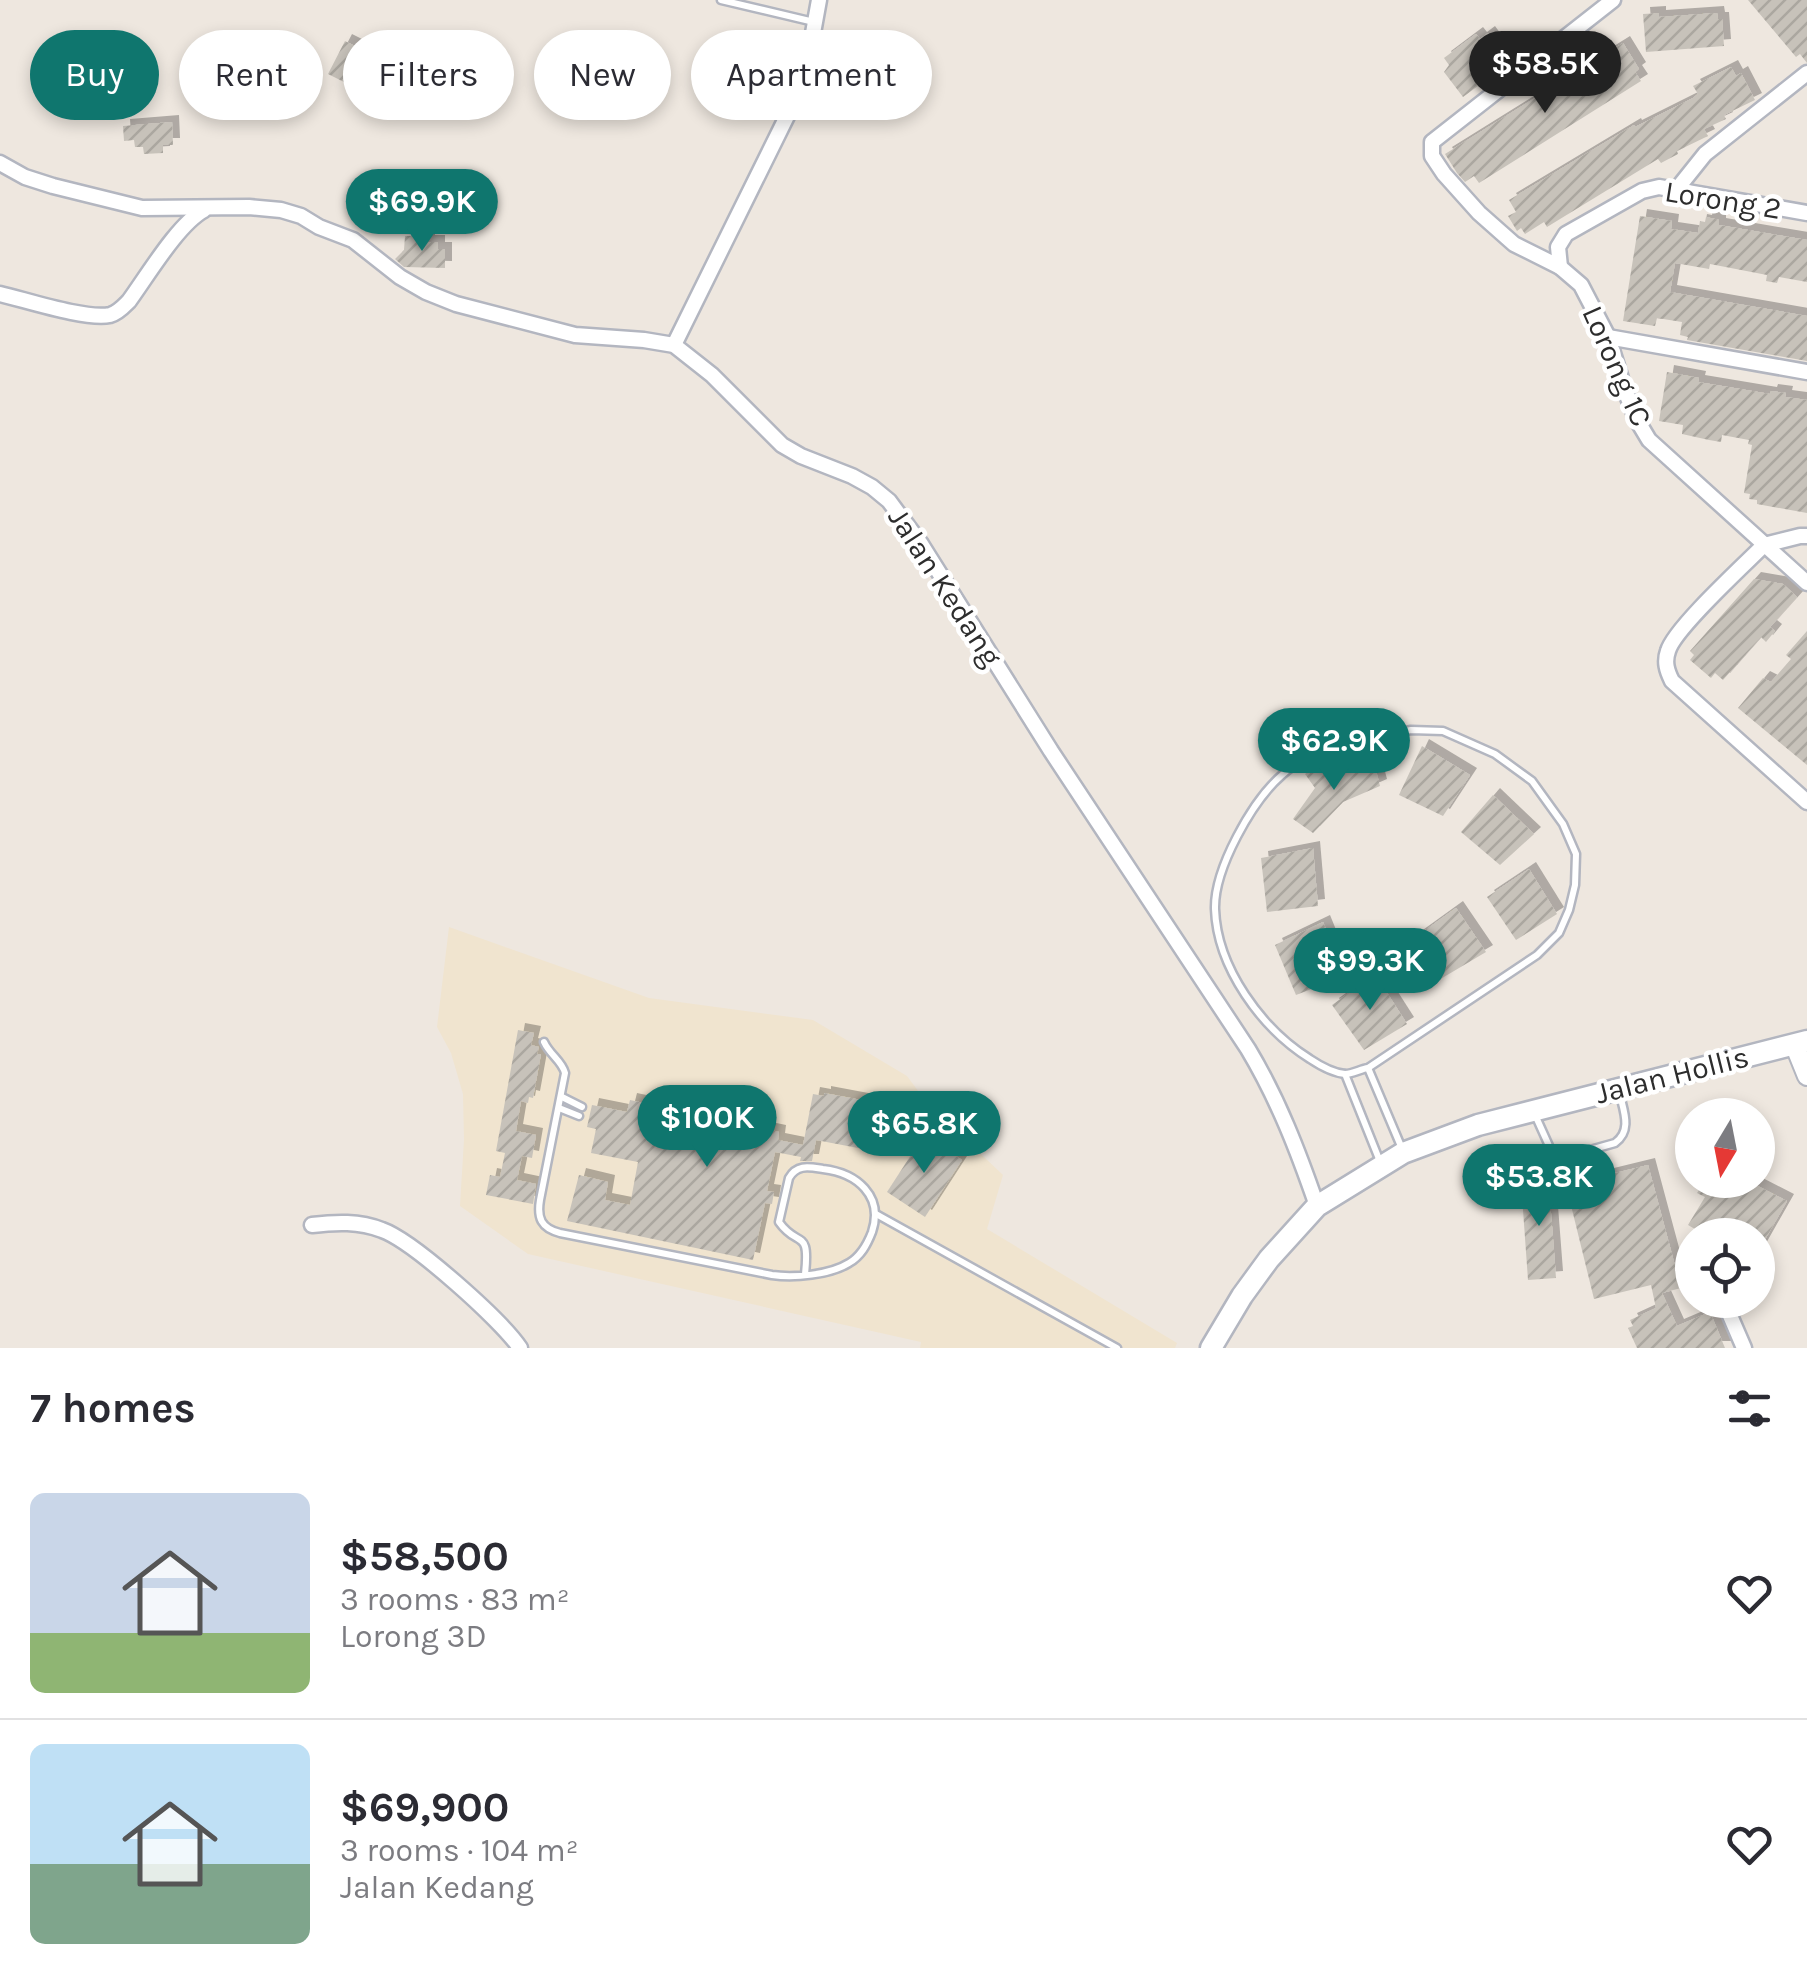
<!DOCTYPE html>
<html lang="en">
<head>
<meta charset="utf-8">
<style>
	body { margin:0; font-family:Karla,sans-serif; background:#f2f2f3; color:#2b2b33; height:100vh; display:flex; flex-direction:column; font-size:38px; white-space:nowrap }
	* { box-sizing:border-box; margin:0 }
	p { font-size:32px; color:#7c7c81 }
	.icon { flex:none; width:55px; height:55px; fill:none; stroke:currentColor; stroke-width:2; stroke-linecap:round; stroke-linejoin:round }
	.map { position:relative; height:1348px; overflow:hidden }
	.sheet { display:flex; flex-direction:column; background:#fff; flex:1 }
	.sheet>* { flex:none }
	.hud { position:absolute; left:30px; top:30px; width:1000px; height:90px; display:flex; gap:20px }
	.needle { width:65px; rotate:190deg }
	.controls { position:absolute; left:1675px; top:1098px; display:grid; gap:20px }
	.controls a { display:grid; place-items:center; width:100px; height:100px; border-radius:50%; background:#fff; box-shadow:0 5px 15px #0003; font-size:50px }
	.price { position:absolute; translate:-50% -85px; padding:0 22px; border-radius:35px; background:#0f766e; color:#fff; font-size:32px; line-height:65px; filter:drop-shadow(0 2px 5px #0008) }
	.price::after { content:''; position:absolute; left:50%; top:60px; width:30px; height:22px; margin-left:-15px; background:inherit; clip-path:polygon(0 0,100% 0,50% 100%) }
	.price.current { background:#222; color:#fff }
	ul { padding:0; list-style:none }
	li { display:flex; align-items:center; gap:30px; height:250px; padding:0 30px }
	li+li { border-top:2px solid #e1e1e2 }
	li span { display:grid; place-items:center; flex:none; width:280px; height:200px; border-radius:15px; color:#555 }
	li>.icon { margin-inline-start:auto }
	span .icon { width:120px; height:120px; fill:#fffc; stroke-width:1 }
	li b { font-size:42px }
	h2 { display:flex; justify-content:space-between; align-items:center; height:120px; padding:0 30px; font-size:42px }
	.tag { padding:0 35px; border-radius:45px; background:#fff; box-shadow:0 5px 15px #0003; font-size:35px; line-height:90px }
	.tag.current { background:#0f766e; color:#fff }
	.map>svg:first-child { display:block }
	.education { fill:#f0e4cf }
	.building { fill:url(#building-hatch); filter:url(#shadow) }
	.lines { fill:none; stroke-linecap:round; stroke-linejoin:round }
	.service-casing { stroke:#b3b6c0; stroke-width:11 }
	.minor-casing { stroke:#b3b6c0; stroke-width:19 }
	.tertiary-casing { stroke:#b3b6c0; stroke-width:22 }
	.secondary-casing { stroke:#b3b6c0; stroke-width:25 }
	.service { stroke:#fff; stroke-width:6 }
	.minor { stroke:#fff; stroke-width:14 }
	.tertiary { stroke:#fff; stroke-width:18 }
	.secondary { stroke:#fff; stroke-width:20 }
	.labels { text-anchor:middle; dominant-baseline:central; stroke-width:9; stroke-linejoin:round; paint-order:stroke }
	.street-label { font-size:30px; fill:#2d2d2d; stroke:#fff }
</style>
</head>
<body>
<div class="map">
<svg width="1807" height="1348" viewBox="0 0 1807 1348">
	<defs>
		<pattern id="building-hatch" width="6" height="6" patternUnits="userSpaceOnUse" patternTransform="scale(2.5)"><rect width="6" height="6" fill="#c7c2ba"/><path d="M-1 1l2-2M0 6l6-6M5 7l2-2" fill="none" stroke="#aba7a0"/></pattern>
		<filter id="shadow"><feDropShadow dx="7" dy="-7" stdDeviation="0" flood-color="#0004"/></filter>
	</defs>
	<rect width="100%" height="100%" fill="#eee7df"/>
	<polygon class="education" points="449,927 649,998 813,1020 907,1076 927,1103 1003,1175 987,1229 1177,1343 1175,1348 920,1348 921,1342 528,1254 460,1206 464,1140 463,1094 451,1053 437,1027"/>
	<g class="building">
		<polygon points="1748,0 1807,0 1807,63 1800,54 1796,57"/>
		<polygon points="1659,13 1659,17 1717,13 1718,19 1722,19 1724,46 1646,52 1643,14"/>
		<polygon points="1488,33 1499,48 1491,54 1497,61 1473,79 1478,86 1463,97 1444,72 1449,65 1444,58 1476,34 1480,39"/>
		<polygon points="345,41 369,53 357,79 353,77 350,85 328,74"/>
		<polygon points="1623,43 1639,69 1635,72 1641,81 1479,183 1474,176 1465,182 1457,173 1445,154"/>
		<polygon points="1731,67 1736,76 1741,73 1755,100 1724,115 1726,119 1704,129 1708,136 1677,151 1678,154 1661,163 1658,159 1547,227 1544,222 1525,234 1521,228 1517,231 1508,216 1516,212 1509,200 1634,125 1635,127 1693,98 1698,94 1693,86"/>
		<polygon points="172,122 173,145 163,145 163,153 144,154 143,147 135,147 134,140 124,141 123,126"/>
		<polygon points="1640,216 1672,221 1671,229 1698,233 1700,221 1705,222 1706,217 1719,220 1719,225 1807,240 1807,282 1779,277 1777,283 1766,281 1767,275 1710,264 1709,269 1675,263 1670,292 1807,316 1807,361 1687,340 1688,337 1680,335 1682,322 1657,318 1655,326 1623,321"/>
		<polygon points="405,236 428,236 428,242 438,242 438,249 445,249 445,268 404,267 395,259 404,250"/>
		<polygon points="1667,372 1699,378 1698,382 1770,394 1771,391 1786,393 1785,397 1807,400 1807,513 1757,504 1757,500 1749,499 1750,494 1744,493 1752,445 1748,444 1749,440 1722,435 1721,442 1709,440 1682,434 1683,425 1659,421"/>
		<polygon points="1754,579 1783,584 1797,597 1770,627 1775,631 1766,642 1761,637 1723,680 1715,673 1711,678 1690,660 1694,655 1690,651"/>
		<polygon points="1807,631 1807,765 1738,708 1763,678 1771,682 1791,659 1786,655"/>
		<polygon points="1422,746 1470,775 1443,816 1399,795"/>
		<polygon points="1374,763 1380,786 1343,802 1313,833 1293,819 1315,788 1305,774 1320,764 1327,776"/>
		<polygon points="1493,795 1534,834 1500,865 1461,832"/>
		<polygon points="1313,848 1318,906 1267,912 1261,858"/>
		<polygon points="1529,869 1557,914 1516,940 1487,897"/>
		<polygon points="1456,908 1486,952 1422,990 1408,975 1411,974 1395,952"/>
		<polygon points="1323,922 1345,976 1296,995 1275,945"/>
		<polygon points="1375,974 1407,1024 1364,1050 1332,1005"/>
		<polygon points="518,1030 534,1033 531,1045 539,1047 537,1054 541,1054 533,1098 529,1097 528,1103 521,1101 516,1131 536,1135 532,1158 522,1156 517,1180 536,1184 533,1204 486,1195 490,1175 500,1177 505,1153 496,1151"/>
		<polygon points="824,1093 888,1105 885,1119 890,1120 886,1141 882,1137 879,1152 816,1140 812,1161 800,1161 801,1157 775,1152 767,1191 774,1192 772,1204 765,1203 753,1260 567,1221 579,1175 608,1182 605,1200 630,1205 638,1162 591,1153 596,1129 587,1127 592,1105 627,1112 630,1100 779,1132 778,1140 803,1145 813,1094 824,1096"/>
		<polygon points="924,1135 962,1160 925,1217 887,1192"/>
		<polygon points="1648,1165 1681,1288 1662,1293 1677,1326 1710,1312 1725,1348 1637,1348 1628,1328 1633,1326 1630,1320 1656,1308 1651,1285 1594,1299 1566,1185"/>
		<polygon points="1545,1172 1546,1187 1549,1187 1556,1278 1528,1280 1522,1196 1527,1196 1526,1189 1529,1189 1528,1173"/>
		<polygon points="1706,1180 1746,1180 1787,1201 1758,1252 1758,1235 1705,1235 1688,1225 1705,1197 1697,1193"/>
	</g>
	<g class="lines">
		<g class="service-casing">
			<g id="service">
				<polyline points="721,0 814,22"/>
				<path d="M1411,730L1443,731L1495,754L1532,781L1563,824L1576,854L1575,885L1569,910L1559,933L1537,955L1368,1068C1361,1069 1352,1074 1345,1074C1334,1073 1319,1065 1310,1059C1262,1029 1217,968 1215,909C1214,869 1252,801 1282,775C1316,744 1368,738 1411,730Z"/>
				<path d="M544,1042C550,1055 562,1061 565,1073L540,1200C537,1218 541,1228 560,1233L772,1275C794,1278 830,1275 849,1263C861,1256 867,1245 872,1232C884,1196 857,1173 823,1169C809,1167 797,1164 789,1178L779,1222C798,1249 810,1227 805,1274"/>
				<polyline points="1368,1068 1403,1151"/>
				<polyline points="1345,1074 1381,1164"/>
				<polyline points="562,1097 582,1107"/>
				<polyline points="559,1108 579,1116"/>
				<path d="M1536,1117L1550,1148L1558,1155L1565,1157L1615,1143C1632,1131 1624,1112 1620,1095"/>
				<polyline points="876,1214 1117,1348"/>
			</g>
		</g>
		<g class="minor-casing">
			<g id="minor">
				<polyline points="1613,0 1432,142 1432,156 1444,174 1479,213 1514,244 1560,267 1581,285 1608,337 1624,388 1637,420 1649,440 1807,583"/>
				<path d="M0,163L25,177L53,186L142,208L249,207L281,210L301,216L319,227L353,240L400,277L426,292L456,304L575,335L644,340L674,345L712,375L782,445L801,456L852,476L872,487L889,501L921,544L1051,751L1248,1049C1278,1099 1298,1151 1317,1206"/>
				<polyline points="1677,189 1705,154 1807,73"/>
				<polyline points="1560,267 1558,247 1566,234 1642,191 1659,187 1807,213"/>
				<path d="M0,294C26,300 86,320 110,315C118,313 124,306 129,301C148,275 178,224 204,210"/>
				<polyline points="1608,337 1807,372"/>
				<polyline points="674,345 795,100 807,66 819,0"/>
				<path d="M1764,545C1744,565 1674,629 1668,651C1664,662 1667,671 1672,681L1807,802"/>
				<polyline points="1764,545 1800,536 1807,536"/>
				<path d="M312,1225C336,1222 359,1221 382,1230C413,1241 501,1320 520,1348"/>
				<polyline points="1725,1304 1744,1348"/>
			</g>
		</g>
		<g class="tertiary-casing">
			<polyline id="tertiary" points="1794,1044 1807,1076"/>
		</g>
		<g class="secondary-casing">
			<polyline id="secondary" points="1211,1348 1242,1296 1269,1259 1317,1206 1403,1153 1478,1125 1807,1041"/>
		</g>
		<use href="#service" class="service"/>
		<use href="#minor" class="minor"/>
		<use href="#tertiary" class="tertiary"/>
		<use href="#secondary" class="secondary"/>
	</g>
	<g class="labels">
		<g class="street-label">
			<text transform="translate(1723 200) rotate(9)">Lorong 2</text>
			<text transform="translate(1617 366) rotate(66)">Lorong 1C</text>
			<text transform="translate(945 587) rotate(57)">Jalan Kedang</text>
			<text transform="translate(1672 1075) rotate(-14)">Jalan Hollis</text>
		</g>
	</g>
</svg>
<div class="controls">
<a><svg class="needle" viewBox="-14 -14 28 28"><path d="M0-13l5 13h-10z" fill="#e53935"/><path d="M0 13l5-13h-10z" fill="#7c7c81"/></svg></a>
<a><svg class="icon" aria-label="locate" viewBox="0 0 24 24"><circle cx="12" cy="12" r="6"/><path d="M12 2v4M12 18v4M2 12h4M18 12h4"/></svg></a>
</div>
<b class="price current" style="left:1545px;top:116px">$58.5K</b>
<b class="price" style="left:422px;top:254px">$69.9K</b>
<b class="price" style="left:1334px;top:793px">$62.9K</b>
<b class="price" style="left:1370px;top:1013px">$99.3K</b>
<b class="price" style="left:707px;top:1170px">$100K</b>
<b class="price" style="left:924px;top:1176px">$65.8K</b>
<b class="price" style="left:1539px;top:1229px">$53.8K</b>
<div class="hud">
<a class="tag current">Buy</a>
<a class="tag">Rent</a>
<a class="tag">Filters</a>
<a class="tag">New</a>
<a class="tag">Apartment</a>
</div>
</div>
<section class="sheet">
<h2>7 homes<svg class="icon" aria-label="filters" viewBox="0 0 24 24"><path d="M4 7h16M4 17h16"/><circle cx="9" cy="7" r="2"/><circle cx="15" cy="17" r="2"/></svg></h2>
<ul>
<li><span style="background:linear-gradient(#c9d6e8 70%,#8fb573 0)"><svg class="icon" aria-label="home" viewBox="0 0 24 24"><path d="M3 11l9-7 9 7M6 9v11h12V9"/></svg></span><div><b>$58,500</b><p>3 rooms · 83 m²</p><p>Lorong 3D</p></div><svg class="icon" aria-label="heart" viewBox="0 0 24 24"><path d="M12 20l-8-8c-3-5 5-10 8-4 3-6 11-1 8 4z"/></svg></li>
<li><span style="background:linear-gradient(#bfe0f5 60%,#7fa58c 0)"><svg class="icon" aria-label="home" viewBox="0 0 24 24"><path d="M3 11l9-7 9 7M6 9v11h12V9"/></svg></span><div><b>$69,900</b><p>3 rooms · 104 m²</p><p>Jalan Kedang</p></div><svg class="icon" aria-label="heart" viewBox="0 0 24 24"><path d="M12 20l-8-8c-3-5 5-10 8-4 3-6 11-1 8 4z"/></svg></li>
</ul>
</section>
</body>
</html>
